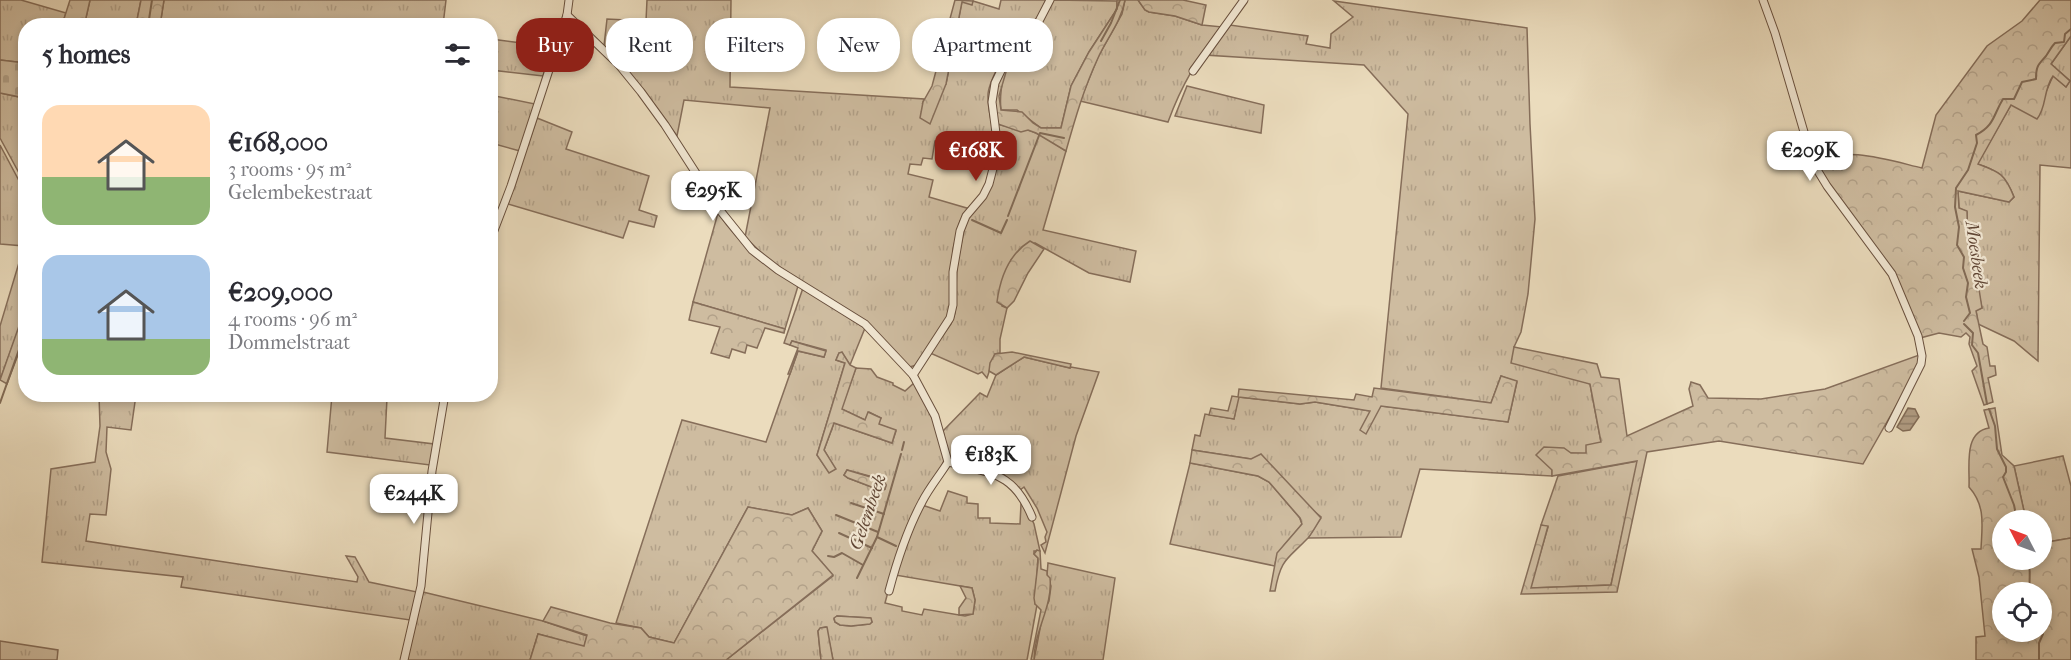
<!DOCTYPE html>
<html lang="en">
<head>
<meta charset="utf-8">
<style>
	body { margin:0; font-family:"IM FELL French Canon",serif; background:#f2f2f3; color:#2b2b33; height:100vh; display:flex; flex-direction:column; font-size:22px; white-space:nowrap }
	* { box-sizing:border-box; margin:0 }
	p { font-size:20px; color:#7c7c81 }
	.icon { flex:none; width:33px; height:33px; fill:none; stroke:currentColor; stroke-width:2; stroke-linecap:round; stroke-linejoin:round }
	.map { position:relative; flex:1; overflow:hidden }
	.panel { position:absolute; left:18px; top:18px; width:480px; height:384px; display:flex; flex-direction:column; background:#fff; border-radius:24px; box-shadow:0 3px 9px #0003 }
	.panel>* { flex:none }
	.top-card { position:absolute; left:516px; top:18px; width:570px; height:54px; display:flex; gap:12px }
	.needle { width:39px; rotate:312deg }
	.tools { position:absolute; left:1992px; top:510px; display:grid; gap:12px }
	.tools a { display:grid; place-items:center; width:60px; height:60px; border-radius:50%; background:#fff; box-shadow:0 3px 9px #0003; font-size:30px }
	.price { position:absolute; translate:-50% -51px; padding:0 14px; border-radius:12px; background:#fff; color:#222; font-size:20px; line-height:39px; filter:drop-shadow(0 2px 3px #0008) }
	.price::after { content:''; position:absolute; left:50%; top:36px; width:18px; height:14px; margin-left:-9px; background:inherit; clip-path:polygon(0 0,100% 0,50% 100%) }
	.price.active { background:#8f2418; color:#fff }
	ul { padding:0; list-style:none }
	li { display:flex; align-items:center; gap:18px; height:150px; padding:0 24px }
	li span { display:grid; place-items:center; flex:none; width:168px; height:120px; border-radius:18px; color:#555 }
	li>.icon { margin-inline-start:auto }
	span .icon { width:72px; height:72px; fill:#fffc; stroke-width:1 }
	li b { font-size:26px }
	h2 { display:flex; justify-content:space-between; align-items:center; height:72px; padding:0 24px; font-size:26px }
	.pill { padding:0 21px; border-radius:24px; background:#fff; box-shadow:0 3px 9px #0003; font-size:21px; line-height:54px }
	.pill.active { background:#8f2418; color:#fff }
	.map>svg:first-child { display:block }
	.grass { fill:url(#grass-tufts); stroke:#866e5a; stroke-width:1.5; fill-rule:evenodd }
	.forest { fill:url(#forest-crowns); stroke:#866e5a; stroke-width:1.5; fill-rule:evenodd }
	.cemetery { fill:url(#cemetery-stones); stroke:#866e5a; stroke-width:1.5 }
	.water { fill:url(#water-rules); stroke:#826b56; stroke-width:1.5 }
	.lines { fill:none; stroke-linecap:round; stroke-linejoin:round }
	.stream { stroke:#826b56; stroke-width:2 }
	.minor-casing { stroke:#69503e; stroke-width:9 }
	.minor { stroke:#f2e8d4; stroke-width:7 }
	.labels { text-anchor:middle; dominant-baseline:central; stroke-width:4.5; stroke-linejoin:round; paint-order:stroke }
	.water-label { font-size:18px; font-style:italic; fill:#604635; stroke:#f2e8d4 }
</style>
</head>
<body>
<div class="map">
<svg width="2071" height="660" viewBox="0 0 2071 660">
	<defs>
		<pattern id="grass-tufts" width="24" height="20" patternUnits="userSpaceOnUse" patternTransform="scale(1.5)"><rect width="24" height="20" fill="#cebca0"/><path d="M3 7l-1-3M5 7V3M7 7l1-3M15 17l-1-3M17 17v-4M19 17l1-3" fill="none" stroke="#b2a189"/></pattern>
		<pattern id="forest-crowns" width="20" height="18" patternUnits="userSpaceOnUse" patternTransform="scale(1.5)"><rect width="20" height="18" fill="#cebca0"/><path d="M2 6a3 3 0 1 1 6 0M12 15a3 3 0 1 1 6 0" fill="none" stroke="#b2a189"/></pattern>
		<pattern id="cemetery-stones" width="16" height="16" patternUnits="userSpaceOnUse" patternTransform="scale(1.5)"><rect width="16" height="16" fill="#cebca0"/><path d="M2 7V4a2 2 0 0 1 4 0v3zM10 15v-3a2 2 0 0 1 4 0v3z" fill="#b2a189"/></pattern>
		<pattern id="water-rules" width="6" height="5" patternUnits="userSpaceOnUse" patternTransform="scale(1.5)"><rect width="6" height="5" fill="#b09c83"/><path d="M0 2.5h6" fill="none" stroke="#917f6a"/></pattern>
	</defs>
	<rect width="100%" height="100%" fill="#ebdcbd"/>
	<filter id="stains"><feTurbulence type="fractalNoise" baseFrequency=".00333" numOctaves="4"/><feColorMatrix values="0 0 0 0 .2 0 0 0 0 .09 0 0 0 0 .02 0 0 0 .5 -.17"/></filter>
	<radialGradient id="worn" r=".72"><stop offset=".6" stop-color="#630" stop-opacity="0"/><stop offset="1" stop-color="#630" stop-opacity=".3"/></radialGradient>
	<g class="grass">
		<polygon points="0,0 21,0 66,13 62,25 26,26 25,63 0,60"/>
		<polygon points="90,0 141,0 136,25 97,25 85,22"/>
		<polygon points="164,0 446,0 443,25 160,26"/>
		<path d="M647,0H731L730,87L924,99L923,102L946,84L962,1L972,4L973,1L999,9L1001,0H1046C1040,21 1027,25 1014,40C1006,50 988,83 988,95C987,112 995,130 995,147L935,141L932,159L923,158L921,165L910,164L908,174L933,180L929,197L970,209L960,221L953,249L949,315L916,365L910,367L906,364L870,325L784,270L770,261L745,237L770,108L684,100L677,136L643,89L604,46L607,19L646,21Z"/>
		<path d="M1052,0L1117,1V9L1089,52L1071,86L1061,128H1041L1017,110H1001C999,93 1004,61 1016,48C1031,30 1045,24 1052,0Z"/>
		<path d="M1125,0H1138L1145,10L1149,12L1175,16L1202,25L1223,27C1198,56 1181,86 1168,122L1080,101L1098,57L1122,14Z"/>
		<polygon points="1334,1 1527,28 1530,124 1535,219 1528,294 1521,332 1514,347 1590,384 1601,442 1587,454 1571,453 1552,470 1552,476 1420,469 1401,537 1308,538 1321,517 1251,459 1192,450 1195,435 1200,436 1205,414 1234,419 1238,397 1300,404 1315,402 1370,411 1381,406 1508,422 1517,382 1501,376 1491,403 1381,388 1408,114 1364,65 1205,55 1230,25 1308,36 1306,44 1330,48 1331,34 1353,17"/>
		<path d="M2071,36V168L2040,165L2038,361L2014,341L1978,324L1976,310L1982,308L1968,244L1967,212L1959,208L1958,191L2009,202L2014,197C2006,177 1998,170 1977,164L2011,105L2045,94L2053,76L2066,87L2070,81L2051,64Z"/>
		<polygon points="491,39 552,47 543,76 491,70"/>
		<polygon points="1187,86 1264,105 1261,133 1175,116"/>
		<polygon points="25,92 25,184 0,138 0,93 24,98"/>
		<polygon points="490,95 535,104 520,151 491,143"/>
		<polygon points="537,118 572,132 566,149 649,176 639,210 657,216 654,227 629,221 623,238 508,204"/>
		<path d="M998,124C1009,128 1020,128 1031,131C1043,135 1055,144 1066,151L1043,230L1136,251L1130,282L1089,273L1035,243L1011,260L1002,306L1007,308L1000,339V353L995,354L987,378L982,372L978,374L930,353L951,324L955,313L957,264L966,221L984,199L990,189Z"/>
		<polygon points="0,145 25,192 26,309 0,380 0,326 24,246 0,244"/>
		<path d="M718,213C741,246 764,264 798,286L785,329L693,302Z"/>
		<path d="M803,288L865,328L850,365L842,353H839L836,360L845,363L817,455L829,472L835,469L824,450L834,423L892,443L896,431L878,424L881,418L869,412L865,420L841,409L856,368L871,369L877,377L893,383V385L905,391L914,383L934,417L945,458L937,477L923,494L899,551L885,603L902,607V611L922,615L924,609L965,616L973,614L975,600L972,588L895,575L922,505L940,511L948,491L967,497V503L978,504V518H990V523L1020,524L1021,504L1024,502L1034,524L1040,551H1034V554L1038,558L1035,604L1037,605L1027,660H833L826,627L821,628L818,631L821,660H726L833,576L812,551L822,531L808,508L792,515L748,507L674,643L649,637L641,628L616,623L682,420L766,442L798,351L824,357L826,350L792,341L790,345L784,343ZM847,470L884,480L886,485L885,489L882,491L848,478L844,475ZM837,616L870,618L872,622L869,624L851,626L840,625L835,622L834,619Z"/>
		<polygon points="1024,357 1070,368 1071,367 1099,372 1076,436 1045,553 1041,545 1046,542 1045,537 1047,532 1037,508 1024,487 1020,490 1002,473 953,460 948,454 943,431 980,393 987,397 996,375"/>
		<polygon points="99,395 136,395 131,430 107,427 106,452 111,469 106,515 90,514 86,541 357,582 358,577 346,556 355,557 369,582 417,592 410,620 181,587 183,577 42,562 51,469 95,462 100,426"/>
		<polygon points="332,395 387,398 385,438 434,444 430,465 327,452"/>
		<polygon points="2063,456 2071,486 2071,538 2042,543 2042,520 2026,520 2014,466"/>
		<polygon points="1638,461 1611,585 1530,588 1548,527 1541,525 1558,476"/>
		<path d="M1190,463L1258,476L1269,482L1300,518L1302,524C1292,539 1276,548 1275,566L1170,544Z"/>
		<polygon points="1048,563 1115,578 1103,660 1034,660 1043,613 1049,601 1051,586 1047,575"/>
		<polygon points="423,592 543,621 587,636 584,647 538,634 530,660 407,660"/>
		<polygon points="0,641 58,650 57,660 0,660"/>
	</g>
	<g class="forest">
		<polygon points="70,0 90,0 85,22 97,25 62,25"/>
		<polygon points="141,0 164,0 160,25 136,25"/>
		<polygon points="955,0 973,1 972,5 962,2 946,84 930,124 920,118 923,102 932,86"/>
		<path d="M1117,0H1125C1121,22 1107,38 1098,58C1084,88 1075,119 1066,151L1036,133L1028,130L1021,132L998,124C983,98 990,89 1000,63L1005,67L1006,72L999,96L1001,110L1022,112L1033,123L1041,128H1061L1071,86L1089,52L1117,9Z"/>
		<polygon points="1138,0 1183,0 1206,5 1202,25 1175,16 1149,12 1145,10"/>
		<path d="M2040,0H2071V36L2051,64L2070,81L2066,87L2053,76C2043,90 2047,107 2037,119L2011,105L1978,164C2000,172 2005,174 2014,197L2009,202L1958,191L1959,208L1967,211L1968,244L1972,245L1982,308L1976,311L1983,344L1987,347L1990,366H1995L1996,375L1988,378L1993,402L1984,405L1972,371L1977,366L1969,344L1970,337L1966,333L1961,337L1939,333L1920,338L1902,291L1816,164C1838,143 1895,162 1922,168L1936,115L1987,46L2022,21Z"/>
		<path d="M1030,241L1044,249L1028,273L1014,301L1007,308L997,302C1000,279 1009,254 1030,241Z"/>
		<polygon points="693,302 785,329 784,333 765,328 757,348 747,345 745,353 732,349 729,358 711,353 720,327 689,320"/>
		<polygon points="25,309 25,336 7,384 0,380"/>
		<polygon points="792,341 826,351 824,357 798,351 790,374 788,374 798,348 790,345"/>
		<polygon points="1514,347 1597,364 1601,377 1619,379 1627,436 1693,406 1689,389 1691,382 1700,385 1708,398 1761,399 1825,389 1919,355 1918,363 1913,376 1863,464 1719,441 1647,452 1617,592 1521,594 1541,525 1548,526 1531,588 1611,585 1637,461 1552,476 1552,470 1536,455 1544,447 1564,448 1571,453 1586,453 1586,445 1601,442 1590,384 1511,363"/>
		<polygon points="842,352 850,365 856,368 842,409 865,420 868,412 881,418 879,424 896,430 892,443 834,423 824,450 836,469 829,473 817,455 845,363 836,360 839,353"/>
		<polygon points="1012,352 1071,364 1070,368 1024,357 996,375 989,371 990,363 995,354"/>
		<polygon points="1501,376 1517,381 1508,422 1381,406 1366,434 1360,430 1370,411 1315,402 1300,404 1239,397 1234,419 1209,415 1211,408 1228,411 1232,396 1238,397 1239,389 1354,400 1356,394 1372,397 1374,388 1491,403"/>
		<path d="M1995,408L2002,455L2014,466L2026,520H2002V560H2042V543L2071,538V660H1976V637L1985,636L1979,577L1972,549H1981C1982,526 1986,506 1969,487C1970,467 1963,432 1989,428L1984,410ZM2002,592H2042V632H2002Z"/>
		<path d="M1192,450L1251,459L1261,454L1321,518C1317,524 1313,532 1308,538C1287,560 1281,558 1275,591H1270L1277,553L1302,524L1300,518L1269,482L1258,476L1190,463Z"/>
		<polygon points="847,470 884,481 886,485 885,489 882,491 848,478 844,475"/>
		<polygon points="748,507 792,515 808,508 822,531 812,551 833,575 726,660 530,660 538,634 584,646 587,635 543,621 551,607 610,623 641,628 649,637 674,643"/>
		<path d="M1037,550L1040,551L1041,569L1047,571V575L1050,578C1053,606 1034,631 1034,660H1031L1041,610L1035,604L1034,598L1038,563V558L1034,554Z"/>
		<polygon points="960,586 972,588 975,600 973,614 959,615 959,608 966,598"/>
		<polygon points="837,616 871,618 872,622 870,624 851,626 840,625 835,622 834,618"/>
		<polygon points="827,627 833,660 821,660 818,631 820,628"/>
	</g>
	<polygon class="cemetery" points="0,60 25,63 25,98 0,93"/>
	<polygon class="water" points="1908,408 1915,409 1919,417 1910,430 1903,431 1897,427"/>
	<g class="lines">
		<g class="stream">
			<polyline points="148,26 152,0"/>
			<polyline points="1101,41 1111,23 1120,0"/>
			<polyline points="1008,216 1040,133 1064,138"/>
			<polyline points="972,220 1001,233 1007,220"/>
			<path d="M1964,321L1970,313L1966,297L1968,283L1963,268L1964,257L1957,245L1959,227L1955,207L1956,188L1968,170L1977,143L1976,135C1995,125 1993,115 2003,99H2014L2022,82L2036,79C2036,66 2038,65 2046,56C2049,52 2051,47 2055,43L2064,42L2065,34L2071,29"/>
			<polyline points="1964,324 1973,333 1972,345 1978,353 1987,404"/>
			<polyline points="0,403 26,330"/>
			<polyline points="1989,409 1995,426 1997,449 2006,467 2006,472 2003,477 2014,505 2017,520"/>
			<polyline points="902,450 904,442"/>
			<polyline points="851,503 884,514"/>
			<polyline points="836,515 878,532"/>
			<polyline points="839,533 872,548"/>
			<polyline points="877,537 896,546"/>
			<polyline points="828,556 834,557 842,553 863,565"/>
			<path d="M2027,560C2033,571 2027,581 2031,592"/>
			<polyline points="857,578 877,537 901,454"/>
			<polyline points="2039,660 2039,643 2043,634 2042,631"/>
		</g>
		<g class="minor-casing">
			<g id="minor">
				<polyline points="1763,0 1775,33 1809,149 1816,168 1827,186 1892,274 1918,336 1922,356 1921,364 1889,428"/>
				<path d="M567,15L619,65L641,92L665,125L719,209L752,250L778,270L865,324L913,375L935,416L948,462C940,475 929,488 922,502C907,530 897,561 889,591"/>
				<polyline points="1193,71 1244,0"/>
				<polyline points="490,241 511,186 567,15 569,0"/>
				<polyline points="913,375 950,318 953,305 953,272 960,231 966,216 983,196 989,184 997,153 997,141 992,102 995,83 1013,46 1037,25 1050,0"/>
				<path d="M948,462C991,474 1013,471 1032,517"/>
				<polyline points="404,660 421,586 432,471 445,394"/>
			</g>
		</g>
		<use href="#minor" class="minor"/>
	</g>
	<g class="labels">
		<g class="water-label">
			<text transform="translate(1976 255) rotate(82)">Moesbeek</text>
			<text transform="translate(868 512) rotate(-71)">Gelembeek</text>
		</g>
	</g>
	<rect width="100%" height="100%" filter="url(#stains)"/>
	<rect width="100%" height="100%" fill="url(#worn)"/>
</svg>
<div class="tools">
<a><svg class="needle" viewBox="-14 -14 28 28"><path d="M0-13l5 13h-10z" fill="#e53935"/><path d="M0 13l5-13h-10z" fill="#7c7c81"/></svg></a>
<a><svg class="icon" aria-label="locate" viewBox="0 0 24 24"><circle cx="12" cy="12" r="6"/><path d="M12 2v4M12 18v4M2 12h4M18 12h4"/></svg></a>
</div>
<b class="price active" style="left:976px;top:182px">€168K</b>
<b class="price" style="left:1810px;top:182px">€209K</b>
<b class="price" style="left:713px;top:222px">€295K</b>
<b class="price" style="left:991px;top:486px">€183K</b>
<b class="price" style="left:414px;top:525px">€244K</b>
<div class="top-card">
<a class="pill active">Buy</a>
<a class="pill">Rent</a>
<a class="pill">Filters</a>
<a class="pill">New</a>
<a class="pill">Apartment</a>
</div>
<section class="panel">
<h2>5 homes<svg class="icon" aria-label="filters" viewBox="0 0 24 24"><path d="M4 7h16M4 17h16"/><circle cx="9" cy="7" r="2"/><circle cx="15" cy="17" r="2"/></svg></h2>
<ul>
<li><span style="background:linear-gradient(#ffd9b3 60%,#8fb573 0)"><svg class="icon" aria-label="home" viewBox="0 0 24 24"><path d="M3 11l9-7 9 7M6 9v11h12V9"/></svg></span><div><b>€168,000</b><p>3 rooms · 95 m²</p><p>Gelembekestraat</p></div></li>
<li><span style="background:linear-gradient(#a9c7e8 70%,#8fb573 0)"><svg class="icon" aria-label="home" viewBox="0 0 24 24"><path d="M3 11l9-7 9 7M6 9v11h12V9"/></svg></span><div><b>€209,000</b><p>4 rooms · 96 m²</p><p>Dommelstraat</p></div></li>
</ul>
</section>
</div>
</body>
</html>
